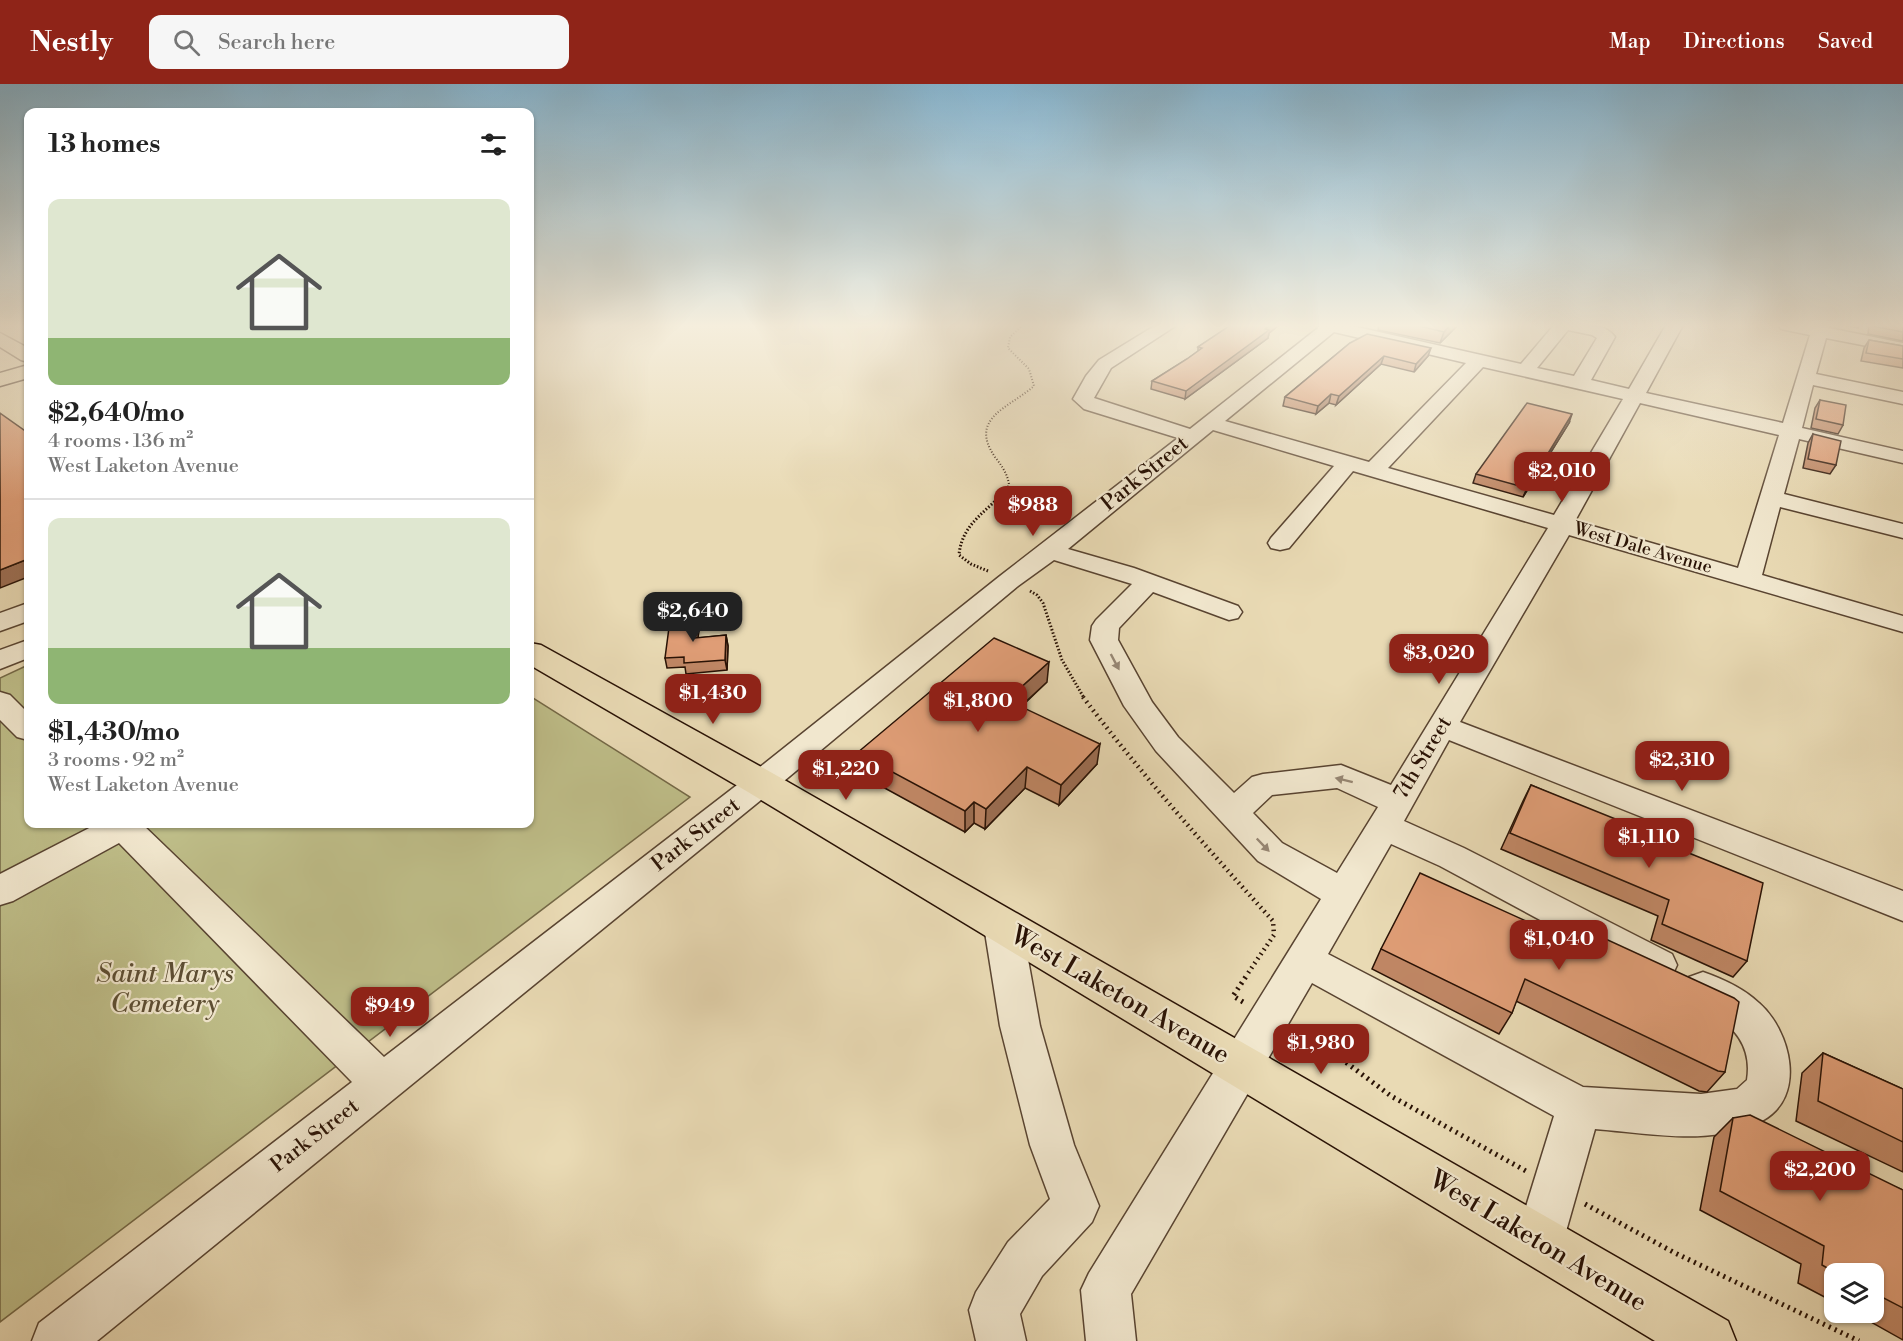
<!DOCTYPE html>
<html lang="en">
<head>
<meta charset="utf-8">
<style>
	body { margin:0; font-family:"Libre Bodoni",serif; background:#f6f6f6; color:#222; height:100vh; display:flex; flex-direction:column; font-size:22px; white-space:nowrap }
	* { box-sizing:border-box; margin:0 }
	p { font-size:20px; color:#767676 }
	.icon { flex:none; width:33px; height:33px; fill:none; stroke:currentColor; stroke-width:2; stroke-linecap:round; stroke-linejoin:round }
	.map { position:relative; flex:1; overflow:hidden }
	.sheet { position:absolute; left:24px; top:24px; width:510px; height:720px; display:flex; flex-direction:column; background:#fff; border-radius:12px; box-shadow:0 2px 4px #0004 }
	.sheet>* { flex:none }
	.tools { position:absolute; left:1824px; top:1179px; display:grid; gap:12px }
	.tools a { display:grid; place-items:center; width:60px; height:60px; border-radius:12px; background:#fff; box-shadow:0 2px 4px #0004; font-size:30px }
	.price { position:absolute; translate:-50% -51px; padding:0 14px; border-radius:12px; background:#8f2418; color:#fff; font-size:20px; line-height:39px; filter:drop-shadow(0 2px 3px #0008) }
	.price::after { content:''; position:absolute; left:50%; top:36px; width:18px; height:14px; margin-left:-9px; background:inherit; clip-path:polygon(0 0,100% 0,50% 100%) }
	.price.current { background:#222; color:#fff }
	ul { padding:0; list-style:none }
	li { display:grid; align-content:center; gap:12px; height:318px; padding:0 24px }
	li+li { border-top:2px solid #e0e0e0 }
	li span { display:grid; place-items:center; height:186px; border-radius:12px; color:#555 }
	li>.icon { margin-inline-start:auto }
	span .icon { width:108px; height:108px; fill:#fffc; stroke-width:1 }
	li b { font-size:26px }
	h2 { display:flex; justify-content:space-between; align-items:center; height:72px; padding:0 24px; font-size:26px }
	header { display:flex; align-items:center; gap:36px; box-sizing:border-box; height:84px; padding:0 30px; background:#8f2418; color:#fff }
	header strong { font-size:28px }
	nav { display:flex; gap:33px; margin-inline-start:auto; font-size:21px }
	.search { width:420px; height:54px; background:#f6f6f6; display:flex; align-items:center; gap:15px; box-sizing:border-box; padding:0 21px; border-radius:12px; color:#767676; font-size:22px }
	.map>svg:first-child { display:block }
	.green { fill:#bebd88; stroke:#746846; stroke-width:1.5 }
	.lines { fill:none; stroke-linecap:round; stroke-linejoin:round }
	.minor-casing { stroke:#594431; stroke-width:3 }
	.major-casing { stroke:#291205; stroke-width:3 }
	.highway-casing { stroke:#291205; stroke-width:3 }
	.path-far3 { stroke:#291205; stroke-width:2; stroke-dasharray:1 2; stroke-linecap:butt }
	.path-far2 { stroke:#291205; stroke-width:3; stroke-dasharray:1.5 2; stroke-linecap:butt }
	.path-far1 { stroke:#291205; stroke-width:4.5; stroke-dasharray:1.5 4; stroke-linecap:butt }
	.path { stroke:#291205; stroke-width:5; stroke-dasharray:2 4.5; stroke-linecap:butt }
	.minor { fill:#f1e7ce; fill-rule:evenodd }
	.major { fill:#e9dab4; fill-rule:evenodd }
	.highway { fill:#e9dab4; fill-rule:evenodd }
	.wall { fill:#c08765; stroke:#291205; stroke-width:1.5 }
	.shaded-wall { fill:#9c6e53; stroke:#291205; stroke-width:1.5 }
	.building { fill:#df9d76; stroke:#291205; stroke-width:1.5 }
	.oneway { fill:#978774 }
	.labels { text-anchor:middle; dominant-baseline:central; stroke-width:4.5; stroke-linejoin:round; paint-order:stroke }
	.far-street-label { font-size:18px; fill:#291205; stroke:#f1e7ce }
	.street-label { font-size:21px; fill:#291205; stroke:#f1e7ce }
	.near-park-label { font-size:26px; font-style:italic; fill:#5d4e33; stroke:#f1e7ce }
	.near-street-label { font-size:26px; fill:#291205; stroke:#f1e7ce }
</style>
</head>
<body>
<header>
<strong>Nestly</strong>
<div class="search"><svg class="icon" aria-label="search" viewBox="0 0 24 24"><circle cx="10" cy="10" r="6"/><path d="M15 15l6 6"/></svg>Search here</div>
<nav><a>Map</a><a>Directions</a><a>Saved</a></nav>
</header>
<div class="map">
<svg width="1903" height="1257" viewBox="0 0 1903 1257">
	<rect width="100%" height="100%" fill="#e9dab4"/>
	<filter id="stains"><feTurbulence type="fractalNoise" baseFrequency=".00333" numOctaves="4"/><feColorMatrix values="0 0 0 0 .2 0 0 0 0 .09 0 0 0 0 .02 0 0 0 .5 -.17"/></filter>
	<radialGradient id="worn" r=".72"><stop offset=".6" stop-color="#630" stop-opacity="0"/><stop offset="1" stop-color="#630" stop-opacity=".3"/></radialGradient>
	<polygon class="green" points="28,581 28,740 530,740 530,612 690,713 0,1238 0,594"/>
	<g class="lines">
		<g class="minor-casing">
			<g id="minor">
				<path d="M1156,241H1177L1111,284L1094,314L1190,345L1318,244L1316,241H1348L1521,280L1554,241C1573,241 1602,235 1615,253L1591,296L1629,305L1666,241H1683L1646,309L1783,339L1810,251L1781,245L1779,241H1829V244L1903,259V269L1826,254L1816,290L1903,308V320L1813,301L1802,344L1903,367V379L1799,355L1784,410L1903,440V454L1780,423L1762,491L1903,532V548L1569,451L1460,638L1903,807V837L1449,656L1404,737L1464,764L1672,870L1677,881L1672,892L1658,897L1644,892L1440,782L1391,760L1328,870L1583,1003L1701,1010L1737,1005L1747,996C1752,965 1737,944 1711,929C1699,921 1690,919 1683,905L1689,893L1703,888C1723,895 1743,904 1759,919C1791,947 1807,1013 1762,1037C1713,1063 1647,1049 1595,1045L1563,1158L1556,1175L1539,1182L1522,1175L1515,1158L1554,1032L1312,899L1131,1210L1136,1257H1086L1081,1206L1089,1189L1321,815L1258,777L1156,667L1124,622L1090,556L1092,542L1096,536L1132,500L1054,476L1018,502L772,707L97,1257H32L39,1239L352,998L119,759L13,817L0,821V790L97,740H142L384,973L750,691L1000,492L1178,354L1084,325L1073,315L1086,292L1099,276ZM1568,246L1592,251L1597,254L1574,292L1537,284ZM1334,248L1466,279L1369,378L1225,337ZM1483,283L1623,315L1554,431L1388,384ZM1640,319L1779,351L1738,484L1575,437ZM1213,346L1334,382L1271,454L1268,459L1271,464L1280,466L1289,464L1353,387L1548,444L1391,701L1341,681L1263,690L1252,693L1234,709L1178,653L1152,618L1118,556L1119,544L1153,508L1229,536L1238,534L1242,528L1238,522L1134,484L1068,465ZM1337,704L1378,723L1337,789L1282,759L1253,729L1272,711Z"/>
				<polygon points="28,519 28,537 0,547 0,529"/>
				<polygon points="28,556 28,574 0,585 0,566"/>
				<polygon points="0,608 10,611 28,629 28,656 17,653 0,636"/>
				<polygon points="1003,827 1016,831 1022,842 1040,942 1074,1061 1099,1122 1092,1138 1042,1192 1020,1230 1026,1257 976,1257 969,1226 976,1208 1008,1158 1050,1115 1030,1061 1000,942 984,842 990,831"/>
			</g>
		</g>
		<g class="major-casing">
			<g id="major">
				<polygon points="0,249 28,264 28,278 21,276 0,263"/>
				<polygon points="530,559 541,561 774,690 1728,1237 1736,1257 1655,1257 748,708 530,581"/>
			</g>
		</g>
		<g class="highway-casing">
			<polygon id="highway" points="28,281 28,294 0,302 0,289"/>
		</g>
		<path class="path-far3" d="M1009,403C1009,392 1002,382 995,373C968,334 1009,324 1034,302L1029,285L1008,264L1010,253L1023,241"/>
		<g class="path-far2">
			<path d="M988,487L971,480L959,471C962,437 991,426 1010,401"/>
			<polyline points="1030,507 1037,511 1043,519 1062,576 1084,614"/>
		</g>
		<path class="path-far1" d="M1083,613C1142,691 1207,764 1273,837L1274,851L1246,892"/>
		<g class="path">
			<polyline points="1243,918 1233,912 1247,891"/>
			<polyline points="1297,947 1328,965 1391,1012 1526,1087"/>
			<polyline points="1585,1120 1675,1169 1859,1257"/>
		</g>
		<use href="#minor" class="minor"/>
		<use href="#major" class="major"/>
		<use href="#highway" class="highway"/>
	</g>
	<g class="wall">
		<polygon points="1231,241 1279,241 1269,249 1268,254 1185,315 1151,305 1152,297 1187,275 1198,267 1198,263"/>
		<polygon points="1379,241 1458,241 1440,259 1378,246"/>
		<polygon points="1843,241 1859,241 1858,244"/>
		<polygon points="1869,241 1903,241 1903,257 1868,250"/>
		<polygon points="1869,256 1903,262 1903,284 1861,277 1864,264"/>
		<polygon points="1350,259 1428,272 1414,288 1381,280 1336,321 1329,319 1316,330 1283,322 1285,313"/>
		<polygon points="1820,316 1843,341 1838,350 1811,344 1815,324"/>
		<polygon points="1569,339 1523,413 1473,399 1476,390"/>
		<polygon points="1813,350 1836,381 1830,390 1803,384 1808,359"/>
		<polygon points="699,544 698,554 726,551 728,562 727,586 686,590 685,583 667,584 665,574"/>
		<polygon points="1047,598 1021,623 1097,680 1059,721 1025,704 985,745 974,739 965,748 859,690 857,669"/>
		<polygon points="1531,701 1669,761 1747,877 1733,893 1651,856 1658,832 1501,765 1523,717"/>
		<polygon points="1584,845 1725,988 1707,1008 1699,1007 1516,917 1512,929 1499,950 1372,885 1381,865 1575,859"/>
		<polygon points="1823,969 1903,1005 1903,1088 1796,1037 1802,989"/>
		<polygon points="1733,1034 1903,1106 1903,1256 1853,1228 1874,1228 1874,1190 1834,1190 1834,1218 1798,1199 1801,1180 1700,1126 1714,1053"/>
	</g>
	<g class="shaded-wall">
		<polygon points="1270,241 1279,241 1269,249 1268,254 1185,315 1186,307"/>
		<polygon points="1450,241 1458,241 1440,259 1444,248"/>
		<polygon points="1431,264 1428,272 1414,288 1416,280"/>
		<polygon points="1384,272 1381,280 1336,321 1339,312"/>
		<polygon points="1331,310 1329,319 1316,330 1318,322"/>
		<polygon points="1572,330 1569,339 1523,413 1527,404"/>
		<polygon points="28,475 28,493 0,504 0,486"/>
		<polygon points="697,534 699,544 697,564 695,554"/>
		<polygon points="726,551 728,562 727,586 725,576"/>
		<polygon points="1049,578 1047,598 1006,636 1007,616"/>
		<polygon points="1100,660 1097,680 1059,721 1061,701"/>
		<polygon points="1027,683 1025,704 985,745 986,725"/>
		<polygon points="974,718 974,739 965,748 965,727"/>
	</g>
	<g class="building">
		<polygon points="1231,241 1270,241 1265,245 1269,246 1186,307 1152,297 1187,275 1202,264 1198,263"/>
		<polygon points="1415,241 1450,241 1444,248"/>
		<polygon points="1903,241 1903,248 1872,242 1872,241"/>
		<polygon points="1367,250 1431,264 1416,280 1384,272 1339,312 1331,310 1318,322 1285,313 1350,259"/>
		<polygon points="1869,256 1903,262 1903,275 1866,269"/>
		<polygon points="1820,316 1846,321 1843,341 1816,335"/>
		<polygon points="1527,319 1572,330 1527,404 1476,390"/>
		<polygon points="0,329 28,349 28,475 0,486"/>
		<polygon points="1813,350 1841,357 1836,381 1808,375"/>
		<polygon points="697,534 695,554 726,551 725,576 684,579 684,573 665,574 670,536"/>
		<polygon points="994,554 1049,578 1007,616 1100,660 1061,701 1027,683 986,725 974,718 965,727 857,669"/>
		<polygon points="1531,701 1670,757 1669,761 1763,799 1747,877 1662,840 1669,816 1510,749"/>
		<polygon points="1420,789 1579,861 1584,845 1734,914 1739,918 1725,988 1718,987 1525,895 1512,929 1381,865"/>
		<polygon points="1823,969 1903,1005 1903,1058 1818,1017"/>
		<polygon points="1750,1031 1903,1106 1903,1224 1874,1209 1874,1190 1838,1190 1822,1181 1824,1162 1720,1107 1733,1034"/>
	</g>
	<defs><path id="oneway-solid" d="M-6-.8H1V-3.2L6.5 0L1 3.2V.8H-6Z" transform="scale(1.5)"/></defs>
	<g class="oneway">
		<use href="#oneway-solid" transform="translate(1115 578) rotate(62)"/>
		<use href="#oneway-solid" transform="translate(1344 696) rotate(-166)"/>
		<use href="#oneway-solid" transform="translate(1263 761) rotate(46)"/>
	</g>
	<linearGradient id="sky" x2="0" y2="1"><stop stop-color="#87b6d1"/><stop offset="0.58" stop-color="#f5eedd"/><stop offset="1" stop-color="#f5eedd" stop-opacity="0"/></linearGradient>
	<rect width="1903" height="417" fill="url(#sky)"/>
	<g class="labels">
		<g class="far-street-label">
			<text transform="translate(1643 464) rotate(16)">West Dale Avenue</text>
		</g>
		<g class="street-label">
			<text transform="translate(1145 390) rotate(-39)">Park Street</text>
			<text transform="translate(1423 674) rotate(-59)">7th Street</text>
			<text transform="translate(696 751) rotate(-38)">Park Street</text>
			<text transform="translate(315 1052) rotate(-38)">Park Street</text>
		</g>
		<g class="near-park-label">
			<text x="165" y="890">Saint Marys<tspan x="165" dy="30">Cemetery</tspan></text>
		</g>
		<g class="near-street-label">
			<text transform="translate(1120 911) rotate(30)">West Laketon Avenue</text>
			<text transform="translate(1538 1157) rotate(31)">West Laketon Avenue</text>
		</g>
	</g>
	<rect width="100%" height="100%" filter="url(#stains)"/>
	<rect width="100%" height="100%" fill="url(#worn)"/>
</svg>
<div class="tools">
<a><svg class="icon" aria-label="layers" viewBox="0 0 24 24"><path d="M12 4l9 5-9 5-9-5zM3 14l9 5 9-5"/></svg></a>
</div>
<b class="price" style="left:1562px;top:419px">$2,010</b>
<b class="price" style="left:1033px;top:453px">$988</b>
<b class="price current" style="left:693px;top:559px">$2,640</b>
<b class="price" style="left:1439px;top:601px">$3,020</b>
<b class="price" style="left:713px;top:641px">$1,430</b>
<b class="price" style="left:978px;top:649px">$1,800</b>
<b class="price" style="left:1682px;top:708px">$2,310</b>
<b class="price" style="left:846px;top:717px">$1,220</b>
<b class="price" style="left:1649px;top:785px">$1,110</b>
<b class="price" style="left:1559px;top:887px">$1,040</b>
<b class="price" style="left:390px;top:954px">$949</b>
<b class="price" style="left:1321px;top:991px">$1,980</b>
<b class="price" style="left:1820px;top:1118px">$2,200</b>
<section class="sheet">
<h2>13 homes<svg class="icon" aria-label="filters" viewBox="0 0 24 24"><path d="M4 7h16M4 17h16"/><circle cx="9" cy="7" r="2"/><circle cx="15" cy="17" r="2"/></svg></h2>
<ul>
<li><span style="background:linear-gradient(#dfe7d0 75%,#8fb573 0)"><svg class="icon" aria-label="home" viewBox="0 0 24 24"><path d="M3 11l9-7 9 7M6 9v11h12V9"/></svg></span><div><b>$2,640/mo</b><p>4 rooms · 136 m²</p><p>West Laketon Avenue</p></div></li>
<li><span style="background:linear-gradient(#dfe7d0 70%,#8fb573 0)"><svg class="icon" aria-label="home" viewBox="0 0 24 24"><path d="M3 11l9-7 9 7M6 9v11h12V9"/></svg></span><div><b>$1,430/mo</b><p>3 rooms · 92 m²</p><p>West Laketon Avenue</p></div></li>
</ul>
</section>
</div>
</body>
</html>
